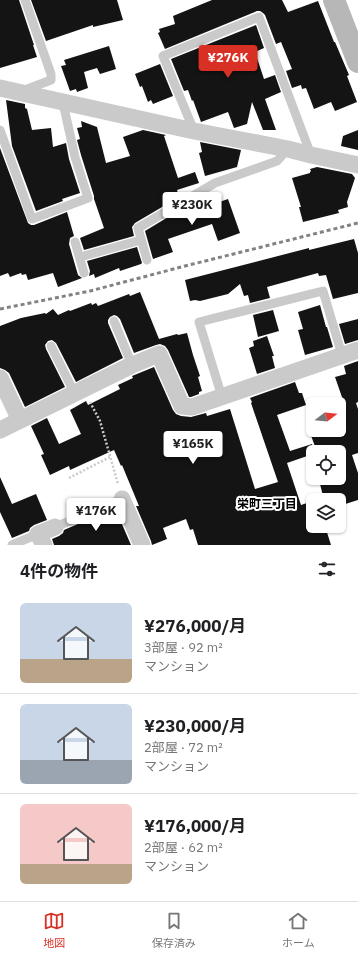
<!DOCTYPE html>
<html lang="ja">
<head>
<meta charset="utf-8">
<style>
	body { margin:0; font-family:"IBM Plex Sans","Noto Sans JP",sans-serif; background:#f6f6f6; color:#202124; height:100vh; display:flex; flex-direction:column; font-size:15px; white-space:nowrap }
	* { box-sizing:border-box; margin:0 }
	p { font-size:13px; color:#757577 }
	.icon { flex:none; width:22px; height:22px; fill:none; stroke:currentColor; stroke-width:2; stroke-linecap:round; stroke-linejoin:round }
	.map { position:relative; height:545px; overflow:hidden }
	.side { display:flex; flex-direction:column; background:#fff; flex:1 }
	.side>* { flex:none }
	.needle { width:26px; rotate:74deg }
	.fabs { position:absolute; left:306px; top:397px; display:grid; gap:8px }
	.fabs a { display:grid; place-items:center; width:40px; height:40px; border-radius:6px; background:#fff; box-shadow:0 1px 3px #0004; font-size:20px }
	.price { position:absolute; translate:-50% -34px; padding:0 9px; border-radius:4px; background:#fff; color:#222; font-size:13px; line-height:26px; filter:drop-shadow(0 1px 2px #0008) }
	.price::after { content:''; position:absolute; left:50%; top:24px; width:12px; height:9px; margin-left:-6px; background:inherit; clip-path:polygon(0 0,100% 0,50% 100%) }
	.price.on { background:#d93025; color:#fff }
	ul { padding:0; list-style:none }
	li { display:flex; align-items:center; gap:12px; height:100px; padding:0 20px }
	li+li { border-top:1px solid #e0e0e0 }
	li span { display:grid; place-items:center; flex:none; width:112px; height:80px; border-radius:6px; color:#555 }
	li>.icon { margin-inline-start:auto }
	span .icon { width:48px; height:48px; fill:#fffc; stroke-width:1 }
	li b { font-size:17px }
	h2 { display:flex; justify-content:space-between; align-items:center; height:48px; padding:0 20px; font-size:17px }
	.menu { display:flex; justify-content:space-around; align-items:center; height:56px; border-top:1px solid #e0e0e0; background:#fff; font-size:11px; color:#757577 }
	.menu a { display:grid; justify-items:center; gap:2px }
	.menu .on { color:#d93025 }
	.map>svg:first-child { display:block }
	.building { fill:#141414 }
	.lines { fill:none; stroke-linecap:round; stroke-linejoin:round }
	.path { stroke:#cacaca; stroke-width:2.5; stroke-dasharray:2 2; stroke-linecap:butt }
	.lane { stroke:#cacaca; stroke-width:9 }
	.street { stroke:#cacaca; stroke-width:17 }
	.secondary { stroke:#b7b7b7; stroke-width:22 }
	.rail { stroke:#828282; stroke-width:3; stroke-dasharray:4 3; stroke-linecap:butt }
	.labels { text-anchor:middle; dominant-baseline:central; stroke-width:4; stroke-linejoin:round; paint-order:stroke }
	.neighbourhood-label { font-size:12px; font-weight:bold; fill:#000; stroke:#fff }
</style>
</head>
<body>
<div class="map">
<svg width="358" height="545" viewBox="0 0 358 545">
	<rect width="100%" height="100%" fill="#fff"/>
	<g class="building">
		<polygon points="0,0 19,0 34,45 33,45 37,57 0,68"/>
		<polygon points="31,0 117,0 123,20 93,27 93,25 46,41"/>
		<polygon points="212,0 282,0 288,12 318,1 334,42 335,42 349,75 347,76 357,102 335,111 331,102 314,109 306,88 302,89 301,85 292,88 286,71 292,69 281,42 276,44 265,15 263,13 260,11 257,11 165,49 158,33 160,32 159,29 175,24 173,16"/>
		<polygon points="256,25 264,48 255,52 264,79 275,75 281,92 265,99 276,130 263,130 252,102 247,124 234,128 228,112 201,122 193,100 192,101 188,90 184,91 171,59"/>
		<polygon points="109,46 116,69 100,74 97,68 84,72 88,88 77,92 76,89 70,91 61,66 66,65 64,60"/>
		<polygon points="160,64 173,96 153,104 151,100 148,102 142,86 140,87 135,74"/>
		<polygon points="6,100 25,104 25,108 27,109 32,130 51,128 53,147 66,143 69,159 80,193 62,199 63,201 36,211 12,146"/>
		<polygon points="81,121 97,127 106,163 130,156 123,137 143,130 166,135 164,136 178,178 195,172 199,183 177,190 179,197 135,223 132,227 134,236 84,250 80,238 104,228 94,199 94,196 81,155 77,140 80,139 77,128 82,127"/>
		<polygon points="358,130 358,150 341,146 343,136"/>
		<polygon points="200,142 241,150 237,167 205,176 199,153 202,152"/>
		<polygon points="0,148 28,223 31,225 34,225 67,212 74,236 70,238 69,244 78,275 82,278 58,287 53,273 28,280 26,274 22,275 21,273 10,277 8,273 0,276"/>
		<polygon points="317,167 352,174 355,178 347,202 348,207 338,210 339,213 303,222 299,207 301,207 292,178 310,173 310,172 311,171 310,169"/>
		<polygon points="228,199 240,233 218,241 212,224 168,239 173,252 153,259 145,231 183,208 185,214"/>
		<polygon points="354,239 358,253 358,293 333,299 326,275 319,276 318,273 267,287 270,298 250,303 248,295 244,296 240,284 228,294 200,301 195,300 190,301 185,280 309,248 309,250"/>
		<polygon points="137,247 142,263 141,264 120,271 119,268 95,278 94,274 89,276 90,271 87,261"/>
		<polygon points="140,292 159,339 177,334 178,335 187,333 193,355 200,376 198,377 202,391 199,392 199,394 191,397 189,397 168,350 165,346 160,344 156,345 134,353 120,319 117,316 114,315 110,317 108,320 108,323 123,358 76,382 56,343 52,340 48,341 45,345 46,349 65,387 25,407 9,373 5,370 0,368 0,326 21,318 45,313 46,314 53,309 58,315 69,310 70,311 91,303 92,305 96,303 98,306 129,294 130,296"/>
		<polygon points="320,305 326,327 327,327 333,347 305,355 298,330 303,329 298,312"/>
		<polygon points="273,310 279,331 258,337 253,315"/>
		<polygon points="358,319 358,340 345,344 339,324"/>
		<polygon points="267,336 274,356 272,356 275,368 257,374 249,348 254,346 253,341"/>
		<polygon points="358,361 358,402 356,403 358,409 358,453 352,455 358,473 358,500 339,506 339,500 324,500 320,484 343,477 339,464 339,452 317,452 309,430 339,430 339,404 344,403 335,377 346,374 344,366"/>
		<polygon points="154,367 173,410 176,414 181,416 191,417 206,413 207,416 230,409 255,489 278,482 251,403 252,402 250,398 295,382 299,393 302,393 306,405 277,415 290,451 312,444 314,452 313,452 313,454 287,463 301,505 313,501 313,526 325,526 331,545 198,545 193,529 190,530 186,519 163,528 167,539 152,545 151,541 136,506 139,506 122,465 121,466 114,450 70,470 69,466 50,475 41,455 44,454 31,426 47,418 59,444 81,434 70,410 86,401 88,405 120,389 118,385 133,378 132,376"/>
		<polygon points="0,477 12,504 36,494 47,520 34,525 30,528 29,531 12,538 0,512"/>
		<polygon points="115,508 131,545 54,545 52,539 59,536 63,533 64,530"/>
	</g>
	<g class="lines">
		<g class="path">
			<polyline points="90,402 100,421 118,484"/>
			<polyline points="69,478 110,457"/>
		</g>
		<g class="lane">
			<polyline points="22,91 51,80 51,74 25,0"/>
			<polyline points="0,130 32,219 88,198 75,157 63,103"/>
			<polyline points="194,131 163,56 259,17 311,155"/>
			<polyline points="75,242 84,273"/>
			<polyline points="80,257 141,240"/>
			<polyline points="147,260 138,228 215,183 277,161 288,149"/>
			<polyline points="114,321 132,365"/>
			<polyline points="51,346 75,394"/>
			<polyline points="222,397 199,322 323,291 342,355"/>
			<polyline points="55,527 122,499"/>
			<polyline points="12,545 38,534"/>
		</g>
		<g class="street">
			<polyline points="0,88 194,131 288,149 311,155 358,165"/>
			<polyline points="0,378 20,420"/>
			<polyline points="0,430 132,365 159,354 182,406 192,407 358,350"/>
			<polyline points="122,499 142,545"/>
			<polyline points="44,545 38,534 55,527"/>
		</g>
		<polyline class="secondary" points="334,0 358,62"/>
		<polyline class="rail" points="0,309 90,291 185,266 358,223"/>
	</g>
	<g class="labels">
		<g class="neighbourhood-label">
			<text x="267" y="503">栄町三丁目</text>
		</g>
	</g>
</svg>
<div class="fabs">
<a><svg class="needle" viewBox="-14 -14 28 28"><path d="M0-13l5 13h-10z" fill="#e53935"/><path d="M0 13l5-13h-10z" fill="#757577"/></svg></a>
<a><svg class="icon" aria-label="locate" viewBox="0 0 24 24"><circle cx="12" cy="12" r="6"/><path d="M12 2v4M12 18v4M2 12h4M18 12h4"/></svg></a>
<a><svg class="icon" aria-label="layers" viewBox="0 0 24 24"><path d="M12 4l9 5-9 5-9-5zM3 14l9 5 9-5"/></svg></a>
</div>
<b class="price on" style="left:228px;top:79px">¥276K</b>
<b class="price" style="left:192px;top:226px">¥230K</b>
<b class="price" style="left:193px;top:465px">¥165K</b>
<b class="price" style="left:96px;top:532px">¥176K</b>
</div>
<section class="side">
<h2>4件の物件<svg class="icon" aria-label="filters" viewBox="0 0 24 24"><path d="M4 7h16M4 17h16"/><circle cx="9" cy="7" r="2"/><circle cx="15" cy="17" r="2"/></svg></h2>
<ul>
<li><span style="background:linear-gradient(#c9d6e8 70%,#b9a48a 0)"><svg class="icon" aria-label="home" viewBox="0 0 24 24"><path d="M3 11l9-7 9 7M6 9v11h12V9"/></svg></span><div><b>¥276,000/月</b><p>3部屋 · 92 m²</p><p>マンション</p></div></li>
<li><span style="background:linear-gradient(#c9d6e8 70%,#9aa5b1 0)"><svg class="icon" aria-label="home" viewBox="0 0 24 24"><path d="M3 11l9-7 9 7M6 9v11h12V9"/></svg></span><div><b>¥230,000/月</b><p>2部屋 · 72 m²</p><p>マンション</p></div></li>
<li><span style="background:linear-gradient(#f6c9c9 75%,#b9a48a 0)"><svg class="icon" aria-label="home" viewBox="0 0 24 24"><path d="M3 11l9-7 9 7M6 9v11h12V9"/></svg></span><div><b>¥176,000/月</b><p>2部屋 · 62 m²</p><p>マンション</p></div></li>
</ul>
</section>
<nav class="menu">
<a class="on"><svg class="icon" aria-label="map" viewBox="0 0 24 24"><path d="M3 6l6-2 6 2 6-2v14l-6 2-6-2-6 2zM9 4v14M15 6v14"/></svg>地図</a>
<a><svg class="icon" aria-label="saved" viewBox="0 0 24 24"><path d="M7 4h10v16l-5-4-5 4z"/></svg>保存済み</a>
<a><svg class="icon" aria-label="home" viewBox="0 0 24 24"><path d="M3 11l9-7 9 7M6 9v11h12V9"/></svg>ホーム</a>
</nav>
</body>
</html>
